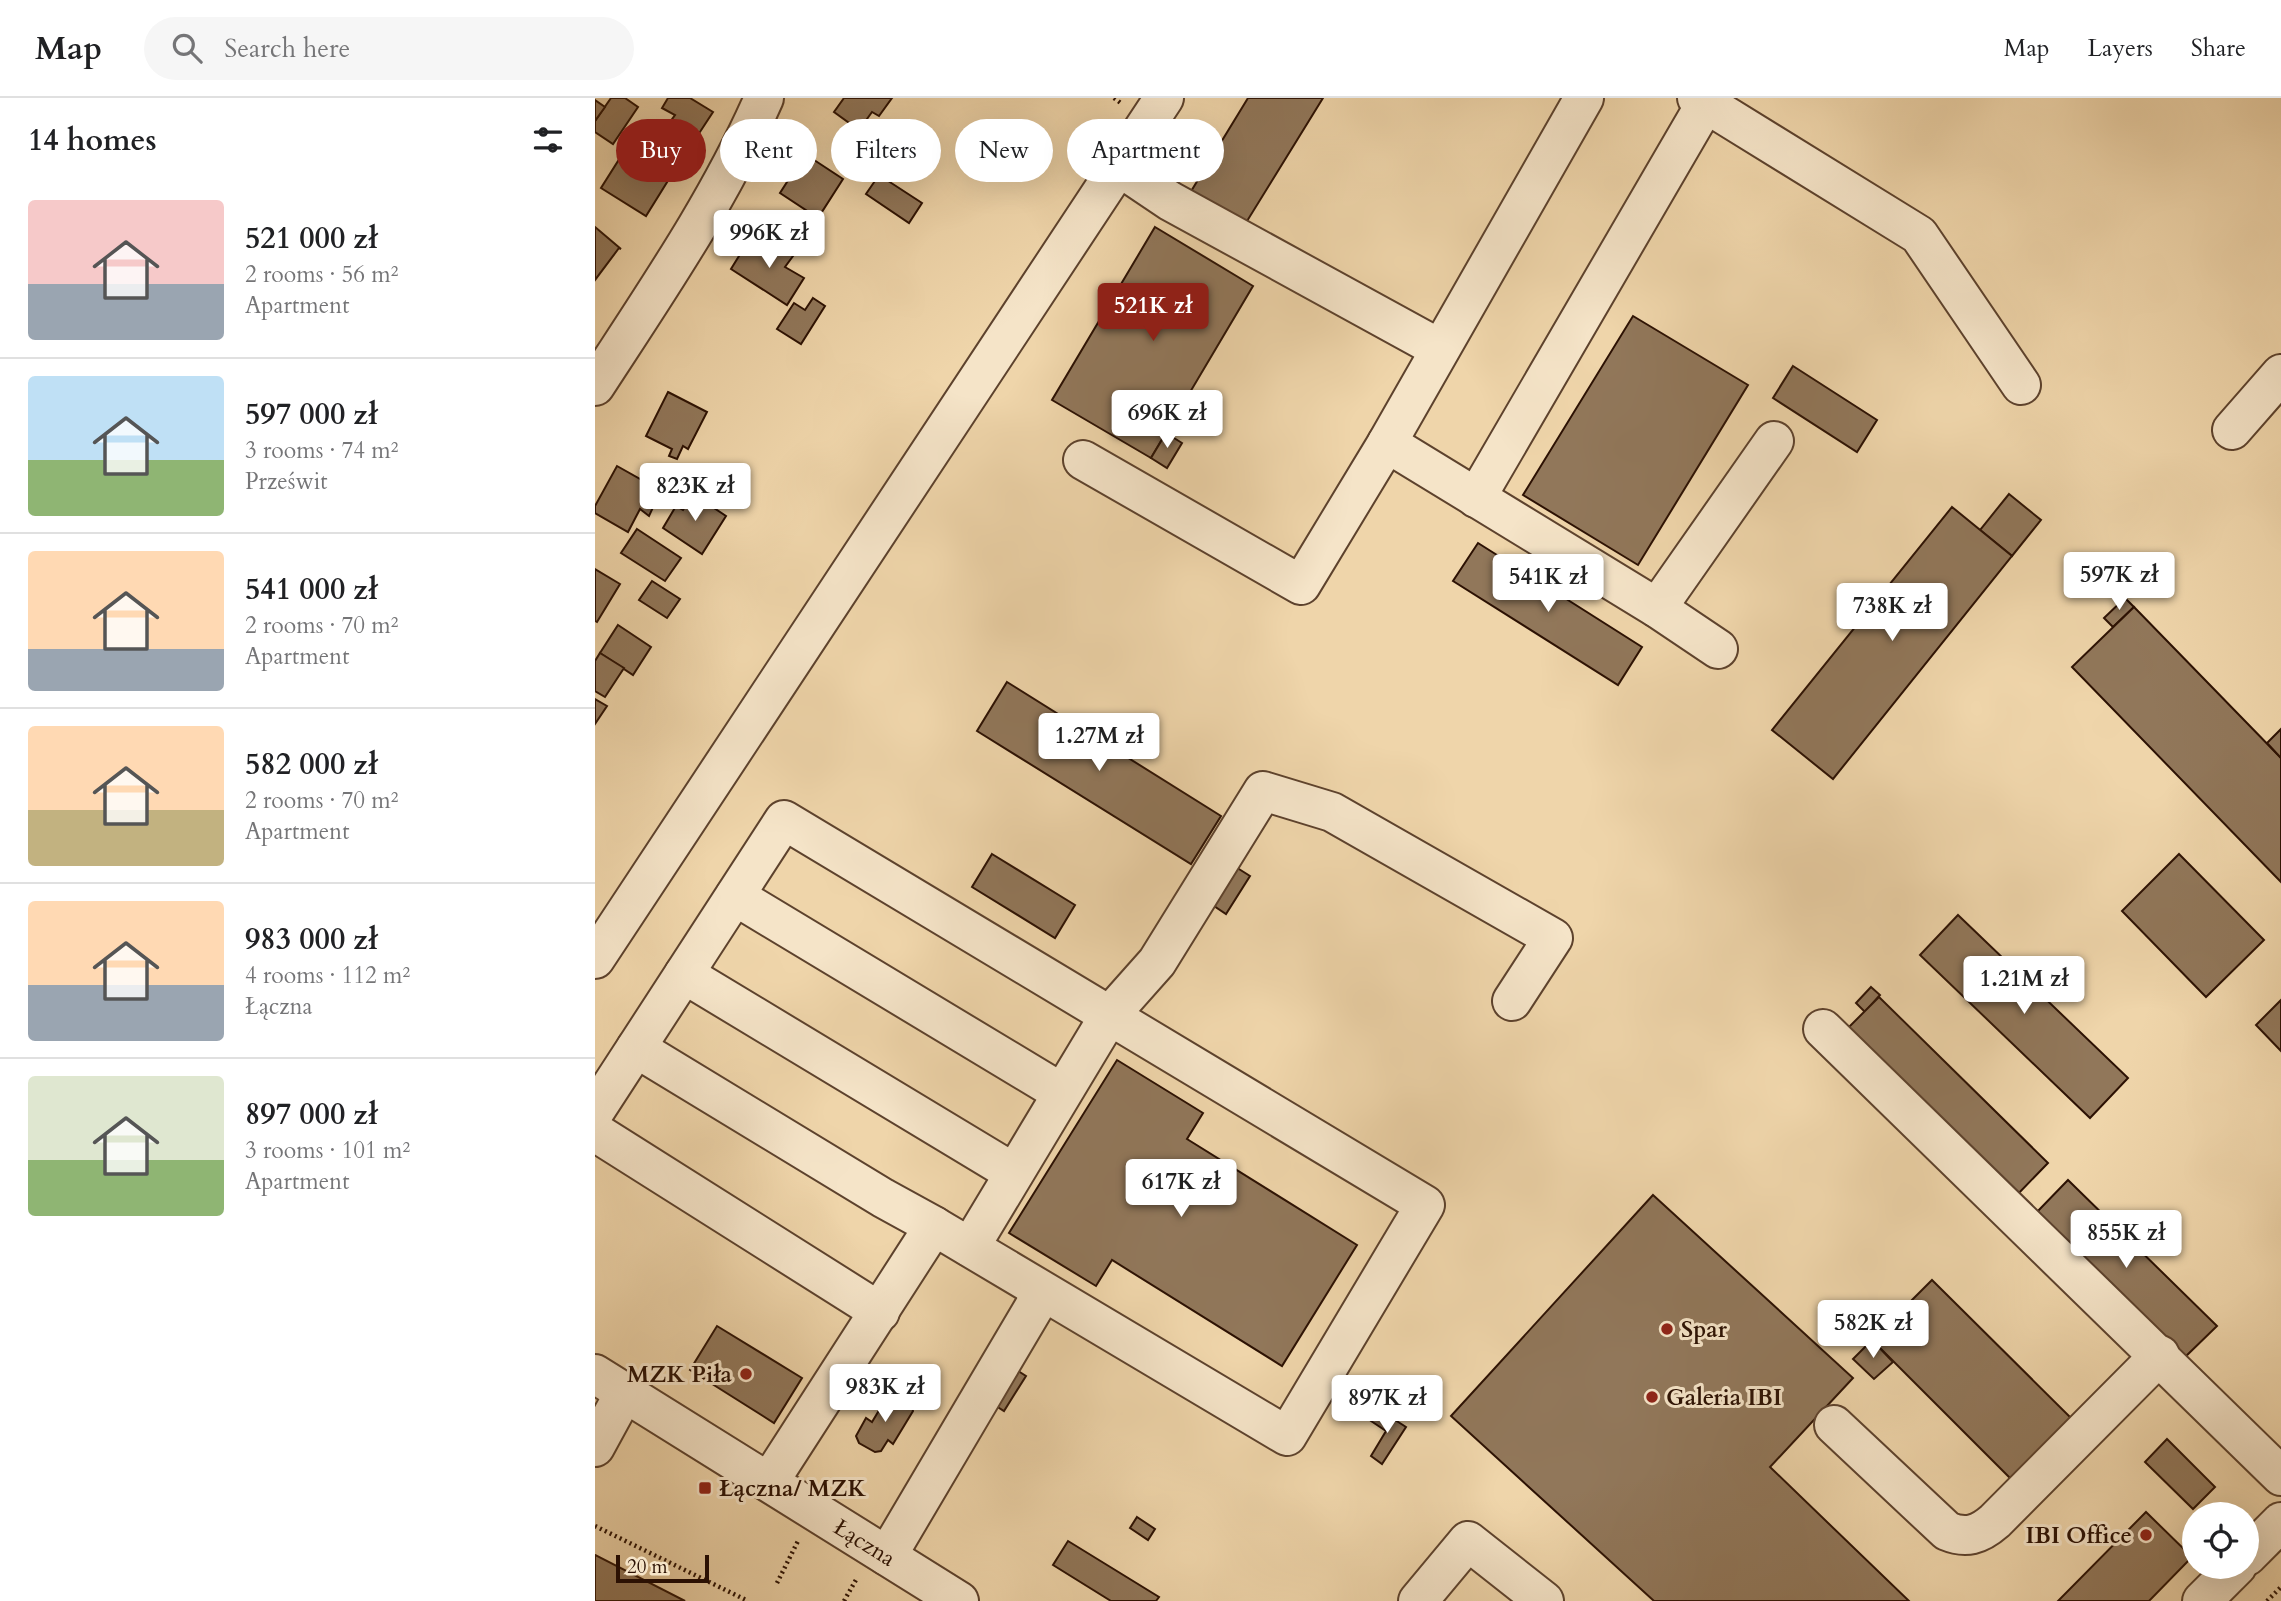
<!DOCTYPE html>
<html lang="en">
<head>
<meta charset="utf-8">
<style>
	body { margin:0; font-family:Cardo,serif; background:#f6f6f6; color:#202124; height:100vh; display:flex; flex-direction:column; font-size:26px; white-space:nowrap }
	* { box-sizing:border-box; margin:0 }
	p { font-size:23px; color:#757577 }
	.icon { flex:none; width:38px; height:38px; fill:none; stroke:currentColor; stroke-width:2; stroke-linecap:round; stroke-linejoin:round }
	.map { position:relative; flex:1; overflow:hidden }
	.sheet { display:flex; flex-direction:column; background:#fff; width:595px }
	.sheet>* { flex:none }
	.guide { position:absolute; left:21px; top:21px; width:665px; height:63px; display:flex; gap:14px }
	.tools { position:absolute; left:1587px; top:1404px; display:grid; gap:14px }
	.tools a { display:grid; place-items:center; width:77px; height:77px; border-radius:50%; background:#fff; box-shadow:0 7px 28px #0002; font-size:35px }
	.scale { position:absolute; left:21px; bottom:18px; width:93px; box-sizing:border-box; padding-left:7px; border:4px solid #2c1103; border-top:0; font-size:19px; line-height:24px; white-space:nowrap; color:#2c1103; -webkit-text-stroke:5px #f5e4c8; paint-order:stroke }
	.price { position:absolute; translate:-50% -60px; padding:0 16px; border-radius:7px; background:#fff; color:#222; font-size:23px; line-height:46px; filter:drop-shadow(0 2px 4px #0008) }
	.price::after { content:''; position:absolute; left:50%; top:42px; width:21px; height:16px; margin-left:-10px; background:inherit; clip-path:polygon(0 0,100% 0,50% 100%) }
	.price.selected { background:#8f2418; color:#fff }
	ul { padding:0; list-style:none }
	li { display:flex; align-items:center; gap:21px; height:175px; padding:0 28px }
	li+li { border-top:2px solid #e0e0e0 }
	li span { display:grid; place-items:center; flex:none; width:196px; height:140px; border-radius:7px; color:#555 }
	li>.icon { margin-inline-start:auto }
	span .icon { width:84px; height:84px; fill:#fffc; stroke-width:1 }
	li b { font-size:30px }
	h2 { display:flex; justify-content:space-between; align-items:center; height:84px; padding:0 28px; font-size:30px }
	.pill { padding:0 24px; border-radius:32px; background:#fff; box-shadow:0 7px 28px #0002; font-size:24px; line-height:63px }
	.pill.selected { background:#8f2418; color:#fff }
	header { display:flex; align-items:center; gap:42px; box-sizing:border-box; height:98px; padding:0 35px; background:#fff; border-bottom:2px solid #e0e0e0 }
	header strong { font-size:33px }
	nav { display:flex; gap:38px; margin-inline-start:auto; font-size:24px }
	.search { width:490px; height:63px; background:#f6f6f6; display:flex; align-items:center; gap:18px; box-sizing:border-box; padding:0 24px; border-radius:38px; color:#757577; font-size:26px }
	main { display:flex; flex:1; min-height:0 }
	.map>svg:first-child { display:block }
	.building { fill:#91775a; stroke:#2c1103; stroke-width:2 }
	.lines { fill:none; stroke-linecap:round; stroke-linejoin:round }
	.minor-casing { stroke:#5d422d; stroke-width:42 }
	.path { stroke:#2c1103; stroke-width:4.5; stroke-dasharray:2 3.5; stroke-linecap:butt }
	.minor { stroke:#f5e4c8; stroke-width:38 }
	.poi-dot { fill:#8f2418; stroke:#f5e4c8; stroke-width:2.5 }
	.labels { text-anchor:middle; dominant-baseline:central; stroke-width:6; stroke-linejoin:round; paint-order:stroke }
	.poi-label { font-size:23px; font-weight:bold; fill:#2c1103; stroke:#f5e4c8; text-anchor:start }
	.street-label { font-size:23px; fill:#2c1103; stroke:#f5e4c8 }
</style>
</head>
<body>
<header>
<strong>Map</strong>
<div class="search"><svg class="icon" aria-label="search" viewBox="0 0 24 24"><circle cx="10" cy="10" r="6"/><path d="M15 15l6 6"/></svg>Search here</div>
<nav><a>Map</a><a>Layers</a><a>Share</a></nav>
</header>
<main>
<section class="sheet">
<h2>14 homes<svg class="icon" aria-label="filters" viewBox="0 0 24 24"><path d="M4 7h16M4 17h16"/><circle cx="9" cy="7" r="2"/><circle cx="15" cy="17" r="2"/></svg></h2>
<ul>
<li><span style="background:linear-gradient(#f6c9c9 60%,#9aa5b1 0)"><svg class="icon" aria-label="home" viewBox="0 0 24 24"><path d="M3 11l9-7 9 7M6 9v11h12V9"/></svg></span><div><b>521 000 zł</b><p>2 rooms · 56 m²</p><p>Apartment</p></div></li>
<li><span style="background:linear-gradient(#bfe0f5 60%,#8fb573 0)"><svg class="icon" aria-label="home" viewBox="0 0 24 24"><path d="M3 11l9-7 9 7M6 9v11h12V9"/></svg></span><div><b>597 000 zł</b><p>3 rooms · 74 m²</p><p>Prześwit</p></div></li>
<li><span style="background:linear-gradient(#ffd9b3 70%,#9aa5b1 0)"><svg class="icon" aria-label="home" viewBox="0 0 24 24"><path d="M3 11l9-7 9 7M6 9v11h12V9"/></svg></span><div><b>541 000 zł</b><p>2 rooms · 70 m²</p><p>Apartment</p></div></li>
<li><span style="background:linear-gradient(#ffd9b3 60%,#c2b280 0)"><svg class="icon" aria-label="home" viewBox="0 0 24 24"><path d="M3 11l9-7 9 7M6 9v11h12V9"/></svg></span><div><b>582 000 zł</b><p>2 rooms · 70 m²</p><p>Apartment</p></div></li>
<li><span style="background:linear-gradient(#ffd9b3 60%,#9aa5b1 0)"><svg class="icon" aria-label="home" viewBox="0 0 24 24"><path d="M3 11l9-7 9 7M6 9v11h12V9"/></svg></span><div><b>983 000 zł</b><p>4 rooms · 112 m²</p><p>Łączna</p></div></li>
<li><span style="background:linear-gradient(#dfe7d0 60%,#8fb573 0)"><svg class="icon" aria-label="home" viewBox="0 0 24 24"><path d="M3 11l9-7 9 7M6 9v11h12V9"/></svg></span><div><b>897 000 zł</b><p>3 rooms · 101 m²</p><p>Apartment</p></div></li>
</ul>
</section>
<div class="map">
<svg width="1686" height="1503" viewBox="0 0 1686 1503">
	<rect width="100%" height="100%" fill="#efd5aa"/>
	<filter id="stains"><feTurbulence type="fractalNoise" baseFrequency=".00286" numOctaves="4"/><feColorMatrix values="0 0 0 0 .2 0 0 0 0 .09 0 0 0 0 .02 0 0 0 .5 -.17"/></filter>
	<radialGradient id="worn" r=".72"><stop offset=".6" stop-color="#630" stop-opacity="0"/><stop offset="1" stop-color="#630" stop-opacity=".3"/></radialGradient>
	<g class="building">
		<polygon points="16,0 30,0 43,9 18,46 0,34 0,23"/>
		<polygon points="73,0 95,0 118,14 101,40 75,24 80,17 67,10"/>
		<polygon points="249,0 297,0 284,18 277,14 264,32 239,14"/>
		<polygon points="653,0 728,0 649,128 595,95"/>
		<polygon points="0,2 10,9 0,23"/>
		<polygon points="30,52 74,81 51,118 6,90"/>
		<polygon points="210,56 248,81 223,120 185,95"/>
		<polygon points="284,77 327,105 314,125 271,96"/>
		<polygon points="0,129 26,151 24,150 0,182"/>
		<polygon points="560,129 658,188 556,360 457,302"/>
		<polygon points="167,138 198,158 190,169 209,180 192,207 136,171 152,145 159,150"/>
		<polygon points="218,200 230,208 206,246 182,231 199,205 210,212"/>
		<polygon points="1038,218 1153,287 1043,467 928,397"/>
		<polygon points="1198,268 1282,322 1262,354 1178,300"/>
		<polygon points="73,294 112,314 93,351 88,348 82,361 74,358 77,351 51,338"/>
		<polygon points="571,335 587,345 572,370 556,360"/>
		<polygon points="22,368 47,382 49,377 59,382 56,387 66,392 54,418 45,411 33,434 0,415 0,408"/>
		<polygon points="98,396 131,418 107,456 68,430 81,408 88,412"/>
		<polygon points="1414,396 1446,422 1417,458 1385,432"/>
		<polygon points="1357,409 1417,458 1238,681 1177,632"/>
		<polygon points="42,431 86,460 70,483 26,455"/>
		<polygon points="883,445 1047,549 1023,587 858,483"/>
		<polygon points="0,471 25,486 2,524 0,523"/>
		<polygon points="57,483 85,501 72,520 44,502"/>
		<polygon points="1530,500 1539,509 1518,529 1509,520"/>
		<polygon points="1539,509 1686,660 1686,784 1477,569"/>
		<polygon points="23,527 56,549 38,577 5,555"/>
		<polygon points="5,555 29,570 10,599 0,593 0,563"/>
		<polygon points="412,584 626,718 596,766 382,633"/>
		<polygon points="0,601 12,608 0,626"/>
		<polygon points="1686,631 1686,660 1672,645"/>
		<polygon points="397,756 480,807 460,840 377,789"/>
		<polygon points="1584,756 1669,842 1611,899 1527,813"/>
		<polygon points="636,766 655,778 631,816 613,804"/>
		<polygon points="1363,817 1533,980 1495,1020 1325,857"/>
		<polygon points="1276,889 1285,897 1270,914 1261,905"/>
		<polygon points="1284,899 1453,1065 1420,1099 1250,933"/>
		<polygon points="1686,902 1686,953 1661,927"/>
		<polygon points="522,962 608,1015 592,1041 762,1147 687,1268 517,1162 501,1188 414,1135"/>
		<polygon points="1473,1082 1622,1228 1588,1261 1440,1116"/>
		<polygon points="1058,1097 1258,1280 1175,1369 1314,1503 1059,1503 856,1318"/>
		<polygon points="1337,1182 1477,1321 1417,1382 1277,1242"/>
		<polygon points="122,1228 207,1280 179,1325 95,1272"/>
		<polygon points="1277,1242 1298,1264 1279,1281 1258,1261"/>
		<polygon points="398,1257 431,1278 409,1313 376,1292"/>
		<polygon points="300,1296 316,1306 318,1313 298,1346 293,1342 286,1353 280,1354 264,1345 261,1338 271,1320 277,1324 292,1299"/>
		<polygon points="783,1311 811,1329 787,1366 776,1358 791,1333 776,1323"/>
		<polygon points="1572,1341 1620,1389 1598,1411 1550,1364"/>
		<polygon points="1551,1414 1597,1459 1554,1503 1463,1503"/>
		<polygon points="542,1419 560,1431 553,1442 535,1430"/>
		<polygon points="473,1443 564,1499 561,1503 516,1503 458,1467"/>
		<polygon points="0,1457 90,1503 0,1503"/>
	</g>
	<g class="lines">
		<g class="minor-casing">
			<g id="minor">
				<polyline points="1102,0 1324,137 1426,287"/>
				<polyline points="523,68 575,103 845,251"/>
				<path d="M0,288C61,194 124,103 169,0"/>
				<polyline points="1637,332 1686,276"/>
				<polyline points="792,345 989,0"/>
				<polyline points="488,362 706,487 792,345 1062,510 1123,551"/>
				<polyline points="881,400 1111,5"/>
				<polyline points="1062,510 1179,343"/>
				<polyline points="140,798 467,995"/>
				<polyline points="0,861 569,0"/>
				<polyline points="89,876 419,1075"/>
				<polyline points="1228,931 1686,1378"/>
				<polyline points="41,950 288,1100 339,1128"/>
				<polyline points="0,1013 189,722 830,1107 692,1338 339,1128 174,1384"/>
				<polyline points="0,1034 285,1214"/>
				<polyline points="375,1149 514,918 562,864 668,693 737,714 958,840 917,903"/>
				<path id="s1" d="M0,1276L364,1503"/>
				<path d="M1239,1327L1352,1433C1371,1441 1384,1437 1400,1423L1565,1257"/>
				<polyline points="0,1349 30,1294"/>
				<polyline points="292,1458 448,1194"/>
				<polyline points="1652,1458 1686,1424"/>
				<polyline points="823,1503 873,1443 949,1503"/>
				<polyline points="1607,1503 1642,1468"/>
			</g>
		</g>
		<g class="path">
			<polyline points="519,0 527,6"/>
			<polyline points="0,1428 153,1503"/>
			<polyline points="182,1485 203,1443"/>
			<polyline points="249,1503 262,1480"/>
			<polyline points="1672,1503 1686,1489"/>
		</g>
		<use href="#minor" class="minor"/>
	</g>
	<g class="poi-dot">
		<circle cx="1072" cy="1231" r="7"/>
		<circle cx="151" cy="1276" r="7"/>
		<circle cx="1057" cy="1299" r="7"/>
		<rect x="103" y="1383" width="14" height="14" rx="3.5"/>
		<circle cx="1551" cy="1437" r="7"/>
	</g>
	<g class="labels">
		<g class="poi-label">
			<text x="1086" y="1231">Spar</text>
			<text x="137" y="1276" text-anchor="end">MZK Piła</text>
			<text x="1071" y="1299">Galeria IBI</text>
			<text x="124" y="1390">Łączna/ MZK</text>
			<text x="1537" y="1437" text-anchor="end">IBI Office</text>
		</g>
		<g class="street-label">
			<text stroke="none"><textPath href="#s1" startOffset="318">Łączna</textPath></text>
		</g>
	</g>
	<rect width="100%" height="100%" filter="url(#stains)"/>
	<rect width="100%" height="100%" fill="url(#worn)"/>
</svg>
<div class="tools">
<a><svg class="icon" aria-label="locate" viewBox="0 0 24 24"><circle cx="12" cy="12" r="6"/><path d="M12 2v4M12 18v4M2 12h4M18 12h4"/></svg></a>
</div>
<div class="scale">20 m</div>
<b class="price" style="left:174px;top:172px">996K zł</b>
<b class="price selected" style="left:558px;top:245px">521K zł</b>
<b class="price" style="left:572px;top:352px">696K zł</b>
<b class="price" style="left:100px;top:425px">823K zł</b>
<b class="price" style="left:1524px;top:514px">597K zł</b>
<b class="price" style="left:953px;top:516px">541K zł</b>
<b class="price" style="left:1297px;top:545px">738K zł</b>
<b class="price" style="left:504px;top:675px">1.27M zł</b>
<b class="price" style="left:1429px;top:918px">1.21M zł</b>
<b class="price" style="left:586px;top:1121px">617K zł</b>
<b class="price" style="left:1531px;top:1172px">855K zł</b>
<b class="price" style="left:1278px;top:1262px">582K zł</b>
<b class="price" style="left:290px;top:1326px">983K zł</b>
<b class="price" style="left:792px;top:1337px">897K zł</b>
<div class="guide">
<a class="pill selected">Buy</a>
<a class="pill">Rent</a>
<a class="pill">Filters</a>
<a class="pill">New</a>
<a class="pill">Apartment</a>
</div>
</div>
</main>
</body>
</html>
